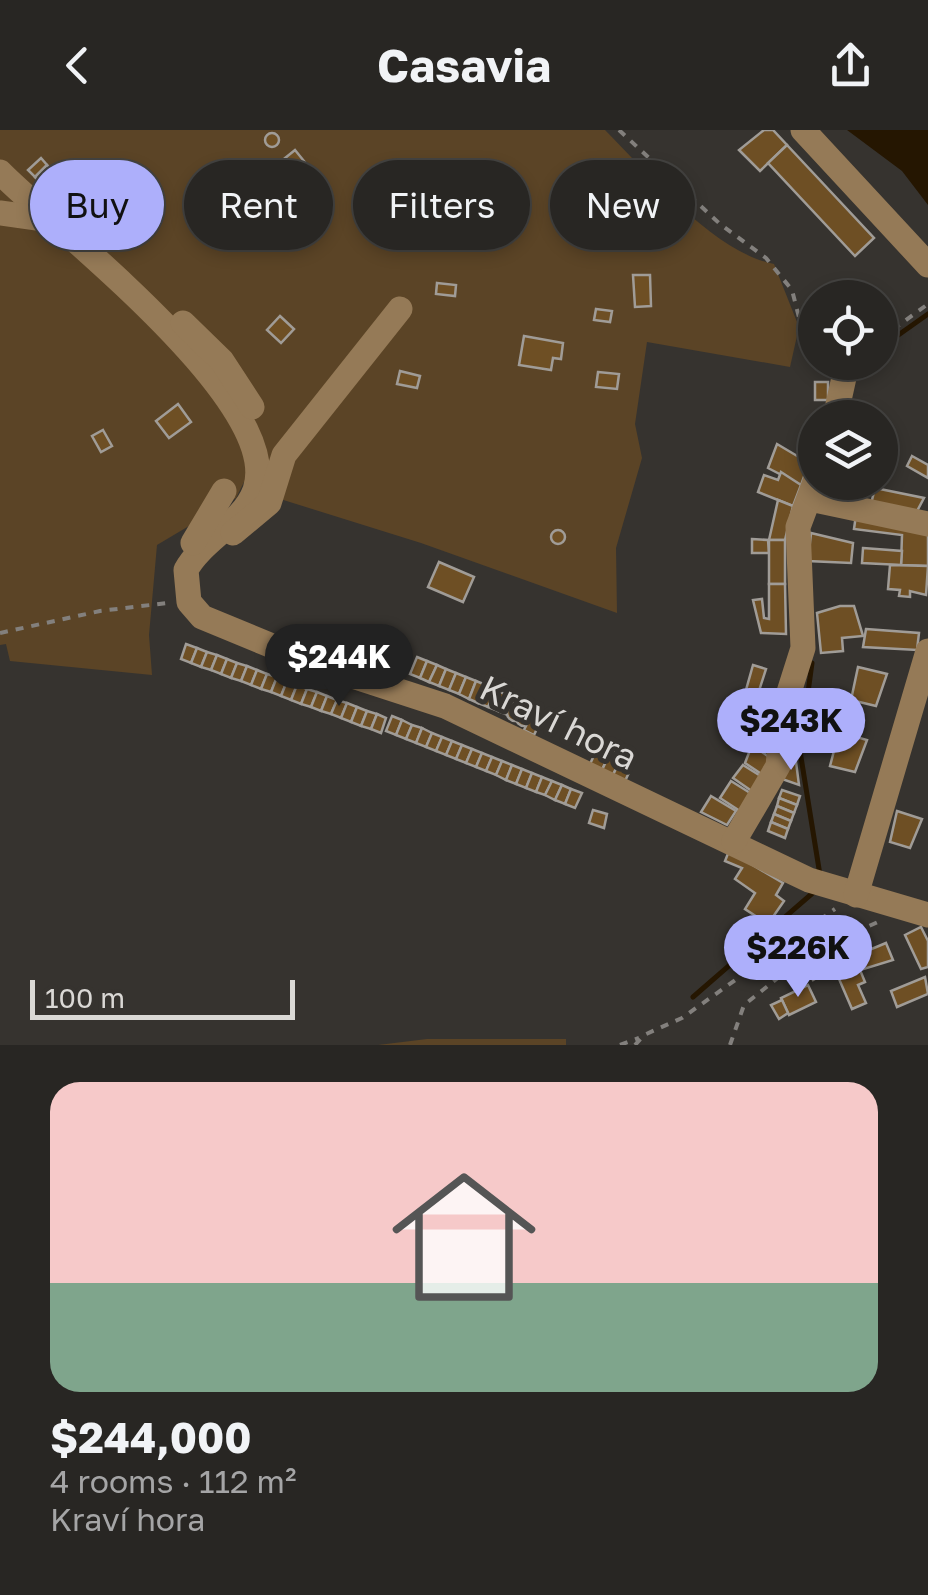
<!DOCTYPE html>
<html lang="en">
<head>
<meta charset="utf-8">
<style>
	body { margin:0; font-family:"Golos Text",sans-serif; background:#343230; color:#f1f3f6; height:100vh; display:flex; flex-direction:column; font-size:38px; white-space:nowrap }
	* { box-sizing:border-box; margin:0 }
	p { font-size:32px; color:#a5a5a6 }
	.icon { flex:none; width:55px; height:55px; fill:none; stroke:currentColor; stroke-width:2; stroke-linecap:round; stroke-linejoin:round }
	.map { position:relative; height:915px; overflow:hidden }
	.panel { display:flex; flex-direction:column; background:#282623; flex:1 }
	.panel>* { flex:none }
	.top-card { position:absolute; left:30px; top:30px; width:870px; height:90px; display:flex; gap:20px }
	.buttons { position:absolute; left:798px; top:150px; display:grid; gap:20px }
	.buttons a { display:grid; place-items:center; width:100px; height:100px; border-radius:50%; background:#282623; box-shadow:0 5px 15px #0003,0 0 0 2px #444341; font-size:50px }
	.scale { position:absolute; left:30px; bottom:25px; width:265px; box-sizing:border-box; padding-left:10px; border:5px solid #dad8d5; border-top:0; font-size:28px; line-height:35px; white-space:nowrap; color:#dad8d5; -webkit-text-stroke:8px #36332f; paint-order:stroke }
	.price { position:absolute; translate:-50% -85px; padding:0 22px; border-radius:35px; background:#adaffb; color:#111; font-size:32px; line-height:65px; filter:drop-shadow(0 2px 5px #0008) }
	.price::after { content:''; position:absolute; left:50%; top:60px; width:30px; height:22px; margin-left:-15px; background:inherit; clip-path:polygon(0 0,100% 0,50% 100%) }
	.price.on { background:#222; color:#fff }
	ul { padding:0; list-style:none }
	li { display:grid; align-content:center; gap:20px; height:530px; padding:0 50px }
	li span { display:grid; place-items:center; height:310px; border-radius:30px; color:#555 }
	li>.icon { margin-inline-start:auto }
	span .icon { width:180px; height:180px; fill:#fffc; stroke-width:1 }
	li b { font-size:42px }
	.chip { padding:0 35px; border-radius:45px; background:#282623; box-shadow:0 5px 15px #0003,0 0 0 2px #444341; font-size:35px; line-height:90px }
	.chip.on { background:#adaffb; color:#111 }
	header { display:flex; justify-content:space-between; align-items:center; height:130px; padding:0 50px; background:#282623; font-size:45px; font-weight:700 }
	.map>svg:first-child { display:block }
	.green { fill:#5b4426 }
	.water { fill:#251601 }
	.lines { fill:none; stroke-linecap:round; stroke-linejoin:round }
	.stream { stroke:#251601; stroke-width:5 }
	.building { fill:#6e4f24; stroke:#a09c97; stroke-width:2.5 }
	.path { stroke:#83807d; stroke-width:4; stroke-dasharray:8 8; stroke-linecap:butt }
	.minor { stroke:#957a57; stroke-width:25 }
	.labels { text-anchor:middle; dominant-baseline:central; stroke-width:10; stroke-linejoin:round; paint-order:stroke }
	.street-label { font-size:35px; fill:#dad8d5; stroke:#36332f }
</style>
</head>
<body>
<header><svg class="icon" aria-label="back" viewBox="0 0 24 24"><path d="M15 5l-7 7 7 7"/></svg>Casavia<svg class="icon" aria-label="share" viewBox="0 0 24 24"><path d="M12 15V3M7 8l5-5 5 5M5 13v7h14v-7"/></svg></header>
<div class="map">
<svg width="928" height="915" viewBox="0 0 928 915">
	<rect width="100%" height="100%" fill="#36332f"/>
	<g class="green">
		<path d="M0,0H605C649,44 713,122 774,134L799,197L790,237L647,212L635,294L642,328L616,418L617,483L421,413L277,368L244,352L236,368L157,415L149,505L152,545L10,531L6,514L0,515Z"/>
		<polygon points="427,909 566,909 566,915 378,915"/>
	</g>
	<polygon class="water" points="847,0 928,0 928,75 902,41"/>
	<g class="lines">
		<g class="stream">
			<polyline points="880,218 928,184"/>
			<polyline points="812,533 800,621 820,745"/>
			<polyline points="693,867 815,761"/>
		</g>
	</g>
	<g class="building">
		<polygon points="764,0 773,0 787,15 760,41 739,20"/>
		<circle cx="272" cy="10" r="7"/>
		<polygon points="787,15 874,108 855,126 768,33"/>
		<polygon points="295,20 308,36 288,53 274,37"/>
		<polygon points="41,28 47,35 35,47 28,40"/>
		<polygon points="47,35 54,43 42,55 35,47"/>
		<polygon points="452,39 460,49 450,58 441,47"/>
		<polygon points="467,88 474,110 448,119 446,114 438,116 430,105"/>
		<polygon points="633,145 650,145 651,176 635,177"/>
		<polygon points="437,153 456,155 455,166 436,164"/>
		<polygon points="596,179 612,181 610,192 594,190"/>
		<polygon points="280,186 294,199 281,213 267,200"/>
		<polygon points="524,206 563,213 561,229 553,228 551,240 519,235"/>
		<polygon points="400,241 420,246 417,258 397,254"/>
		<polygon points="598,242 619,244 617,259 596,257"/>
		<rect x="815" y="252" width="13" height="18"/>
		<polygon points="178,274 191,292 169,308 156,291"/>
		<polygon points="103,300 112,316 101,322 92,306"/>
		<polygon points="777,314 809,333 801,355 768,338"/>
		<polygon points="912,326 928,335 928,348 907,336"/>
		<polygon points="781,342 801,355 793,376 758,362 764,345 778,350"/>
		<polygon points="875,358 924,368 916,383 871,374"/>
		<polygon points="778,370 793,376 785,410 769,410"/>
		<polygon points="856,385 928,399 928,436 901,435 902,405 854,399"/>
		<circle cx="558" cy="407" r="7"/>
		<polygon points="811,403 853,413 851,433 808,431"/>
		<polygon points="752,409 768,410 769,423 752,423"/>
		<rect x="769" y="410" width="16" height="44"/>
		<polygon points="863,418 902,421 901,435 862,433"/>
		<polygon points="439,432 474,447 463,472 428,457"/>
		<polygon points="890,435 928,436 926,465 910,461 910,467 899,466 900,460 888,459"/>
		<polygon points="769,454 785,454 786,504 761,503 753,470 762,469 764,488 769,489"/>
		<polygon points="840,476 854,476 863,506 842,508 843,521 821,523 817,483"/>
		<polygon points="866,499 919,503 917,520 863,517"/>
		<polygon points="186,514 197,518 191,533 181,529"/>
		<polygon points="197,518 207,522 201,537 191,533"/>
		<polygon points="207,522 217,525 211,540 201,537"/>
		<polygon points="217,525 227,529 221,544 211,540"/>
		<polygon points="417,527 427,531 420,548 410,544"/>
		<polygon points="227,529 237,533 231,548 221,544"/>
		<polygon points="427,531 437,535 429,552 420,548"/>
		<polygon points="237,533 247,536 241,551 231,548"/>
		<polygon points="437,535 446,539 439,556 429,552"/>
		<polygon points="753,535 766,539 758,564 746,560"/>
		<polygon points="247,536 257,540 251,555 241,551"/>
		<polygon points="858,537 887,544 876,576 851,570"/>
		<polygon points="446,539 456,543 449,560 439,556"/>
		<polygon points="257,540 267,544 261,559 251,555"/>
		<polygon points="456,543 466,547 459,564 449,560"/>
		<polygon points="267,544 277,547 271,562 261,559"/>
		<polygon points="277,547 287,551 281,566 271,562"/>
		<polygon points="466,547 476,551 469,569 459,564"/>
		<polygon points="287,551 297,555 291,570 281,566"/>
		<polygon points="476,551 486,555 478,573 469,569"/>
		<polygon points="297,555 307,559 301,574 291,570"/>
		<polygon points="486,555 496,560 488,577 478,573"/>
		<polygon points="307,559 317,562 311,577 301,574"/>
		<polygon points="496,560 505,564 498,581 488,577"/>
		<polygon points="317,562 327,566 321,581 311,577"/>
		<polygon points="505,564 515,567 508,585 498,581"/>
		<polygon points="327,566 337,570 331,584 321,581"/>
		<polygon points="337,570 347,573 341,588 331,584"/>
		<polygon points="347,573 357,577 351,592 341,588"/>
		<circle cx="515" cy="583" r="8"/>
		<polygon points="357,577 367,581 361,596 351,592"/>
		<circle cx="524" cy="588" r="8"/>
		<polygon points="367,581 377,584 371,599 361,596"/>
		<polygon points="377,584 386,588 381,603 371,599"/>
		<polygon points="532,584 542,588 534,605 524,600"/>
		<polygon points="392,586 402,590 396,605 386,601"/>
		<polygon points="402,590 412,595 406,609 396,605"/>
		<polygon points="412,595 422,598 416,613 406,609"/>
		<polygon points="422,598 432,603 426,617 416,613"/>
		<polygon points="839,602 867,610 855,642 830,636"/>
		<polygon points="432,603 442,607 436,621 426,617"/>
		<polygon points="442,607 452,611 446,625 436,621"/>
		<polygon points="452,611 462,615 456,629 446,625"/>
		<polygon points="462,615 472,619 466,633 456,629"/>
		<polygon points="599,615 611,621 602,640 590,634"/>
		<polygon points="752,615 772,629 766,647 745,633"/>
		<polygon points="472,619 482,623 476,637 466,633"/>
		<polygon points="611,621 622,626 613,645 602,640"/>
		<polygon points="482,623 492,627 486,641 476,637"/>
		<polygon points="622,626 634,632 625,651 613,645"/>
		<polygon points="492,627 502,631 496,645 486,641"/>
		<polygon points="502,631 512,635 506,650 496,645"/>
		<polygon points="787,631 796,632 799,655 782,649"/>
		<polygon points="512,635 522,639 516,654 506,650"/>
		<polygon points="743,635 767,650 756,664 733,648"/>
		<polygon points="522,639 532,643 526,658 516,654"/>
		<polygon points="532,643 542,647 536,662 526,658"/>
		<polygon points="542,647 552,651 545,665 536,662"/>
		<polygon points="552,651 562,655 555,670 545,665"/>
		<polygon points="731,651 755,666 743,683 720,668"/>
		<polygon points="562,655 571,659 565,674 555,670"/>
		<polygon points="571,659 582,663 575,678 565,674"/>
		<polygon points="782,660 800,666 797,675 779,668"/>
		<polygon points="711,666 736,681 727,695 701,682"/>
		<polygon points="779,668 797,675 794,683 777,676"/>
		<polygon points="777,676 794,683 791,691 774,684"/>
		<polygon points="593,680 607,684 604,698 589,693"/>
		<polygon points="897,681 922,689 910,718 890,712"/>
		<polygon points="774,684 791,691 788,699 771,692"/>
		<polygon points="771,692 788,699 785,708 768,701"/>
		<polygon points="729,721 783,753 776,765 784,771 768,794 745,779 755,763 735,749 742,738 725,731"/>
		<polygon points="921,797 928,811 928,837 921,839 905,805"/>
		<polygon points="886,813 893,830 860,840 865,852 858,855 866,873 852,879 833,835"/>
		<polygon points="826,821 834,839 822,845 814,828"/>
		<polygon points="814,828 822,845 813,850 804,835"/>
		<polygon points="925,847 928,864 897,877 891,861"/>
		<polygon points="808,855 816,872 789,885 781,868"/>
		<polygon points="782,870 788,883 779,889 771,875"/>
	</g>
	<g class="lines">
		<g class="path">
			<polyline points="619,0 720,94 766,128 792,160 803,203 815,218"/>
			<polyline points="880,209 928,174"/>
			<polyline points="0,503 100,481 167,473"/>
			<polyline points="620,915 639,908"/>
			<polyline points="635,915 644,905 682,888 835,779"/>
			<polyline points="730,915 744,875 809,823 878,792"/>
		</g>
		<g class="minor">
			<polyline points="803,0 928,135"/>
			<path d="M0,42C58,101 285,273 255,360C243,393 202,410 186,440L189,472L202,487L316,534L445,576L809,750L928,785"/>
			<polyline points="0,83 44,89"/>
			<polyline points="183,193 222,231 252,277"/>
			<polyline points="835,288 845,243"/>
			<polyline points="810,369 928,394"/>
			<polyline points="233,403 269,373 284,325 400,179"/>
			<polyline points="193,413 224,361"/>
			<polyline points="734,711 778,636 783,581 803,518 798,397 815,352"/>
			<polyline points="856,765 928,521"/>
		</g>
	</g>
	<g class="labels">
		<g class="street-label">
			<text transform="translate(559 592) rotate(26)">Kraví hora</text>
		</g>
	</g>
</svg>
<div class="buttons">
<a><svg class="icon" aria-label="locate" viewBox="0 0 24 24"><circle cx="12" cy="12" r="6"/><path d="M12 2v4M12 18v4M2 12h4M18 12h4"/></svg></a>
<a><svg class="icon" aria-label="layers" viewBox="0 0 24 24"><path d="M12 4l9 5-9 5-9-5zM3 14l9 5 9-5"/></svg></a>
</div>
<div class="scale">100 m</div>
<b class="price on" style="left:339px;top:579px">$244K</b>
<b class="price" style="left:791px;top:643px">$243K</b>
<b class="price" style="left:798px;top:870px">$226K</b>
<div class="top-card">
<a class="chip on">Buy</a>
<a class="chip">Rent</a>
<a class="chip">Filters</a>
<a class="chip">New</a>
</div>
</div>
<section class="panel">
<ul>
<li><span style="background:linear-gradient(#f6c9c9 65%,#7fa58c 0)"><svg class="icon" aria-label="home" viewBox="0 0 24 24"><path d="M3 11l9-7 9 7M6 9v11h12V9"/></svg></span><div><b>$244,000</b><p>4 rooms · 112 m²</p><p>Kraví hora</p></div></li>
</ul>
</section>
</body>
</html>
